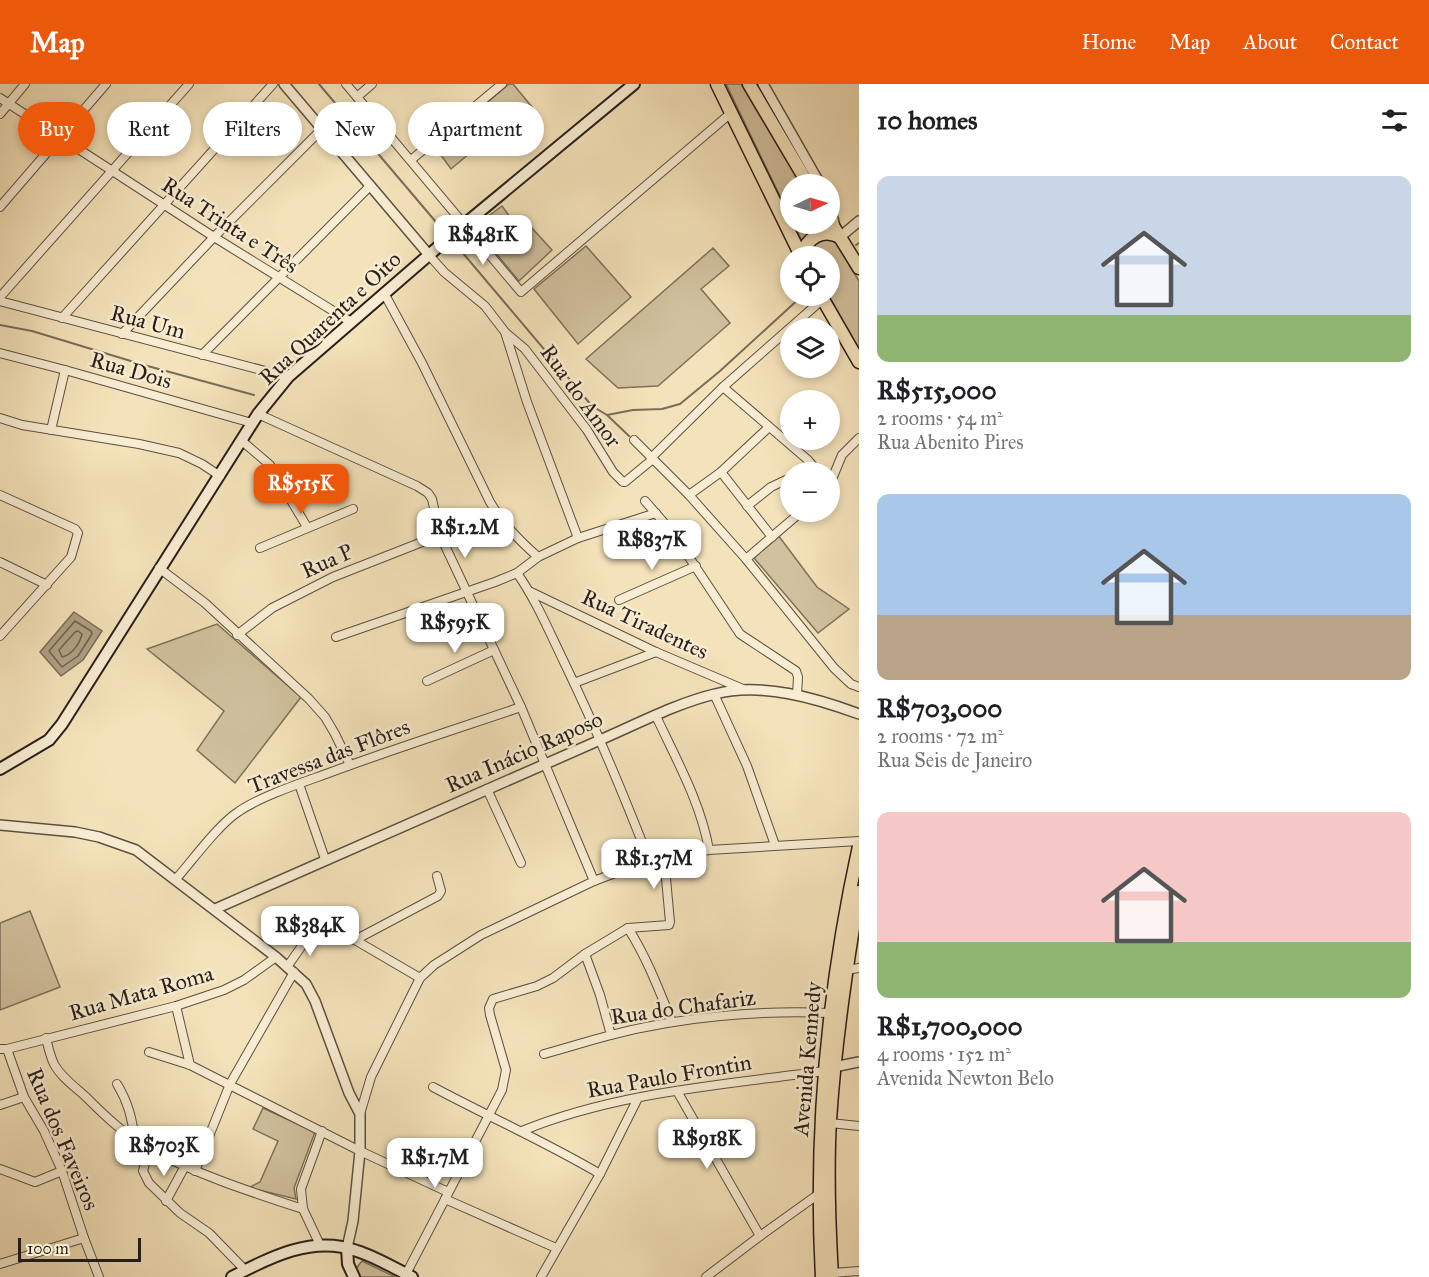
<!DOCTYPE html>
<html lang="en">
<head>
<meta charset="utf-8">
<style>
	body { margin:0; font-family:"IM FELL Great Primer",serif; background:#f2f2f2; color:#202124; height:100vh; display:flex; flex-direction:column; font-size:22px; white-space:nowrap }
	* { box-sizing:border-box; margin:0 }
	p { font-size:20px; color:#757577 }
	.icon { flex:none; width:33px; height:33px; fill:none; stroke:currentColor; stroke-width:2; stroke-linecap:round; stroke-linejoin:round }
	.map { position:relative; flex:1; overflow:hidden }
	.side { display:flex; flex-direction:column; background:#fff; width:570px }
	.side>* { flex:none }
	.hud { position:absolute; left:18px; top:18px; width:570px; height:54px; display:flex; gap:12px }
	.needle { width:39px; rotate:85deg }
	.controls { position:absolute; left:780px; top:90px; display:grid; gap:12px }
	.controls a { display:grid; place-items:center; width:60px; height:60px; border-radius:50%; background:#fff; box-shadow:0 3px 9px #0003; font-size:30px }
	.scale { position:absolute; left:18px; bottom:15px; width:123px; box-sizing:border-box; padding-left:6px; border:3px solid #291f18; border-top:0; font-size:16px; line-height:21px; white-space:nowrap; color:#291f18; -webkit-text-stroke:4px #f8ecd2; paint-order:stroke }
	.price { position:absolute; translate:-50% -51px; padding:0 14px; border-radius:12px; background:#fff; color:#222; font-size:20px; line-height:39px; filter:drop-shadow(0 2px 3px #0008) }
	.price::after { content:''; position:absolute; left:50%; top:36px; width:18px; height:14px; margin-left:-9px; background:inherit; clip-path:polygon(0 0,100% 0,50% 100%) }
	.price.on { background:#ea580c; color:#fff }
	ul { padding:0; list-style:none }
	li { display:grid; align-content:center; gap:12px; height:318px; padding:0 18px }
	li span { display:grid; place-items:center; height:186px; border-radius:12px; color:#555 }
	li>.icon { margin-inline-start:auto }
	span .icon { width:108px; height:108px; fill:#fffc; stroke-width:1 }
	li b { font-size:26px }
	h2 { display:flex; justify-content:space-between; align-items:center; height:72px; padding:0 18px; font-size:26px }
	.tag { padding:0 21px; border-radius:27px; background:#fff; box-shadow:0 3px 9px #0003; font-size:21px; line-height:54px }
	.tag.on { background:#ea580c; color:#fff }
	header { display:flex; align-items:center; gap:36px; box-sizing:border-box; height:84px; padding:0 30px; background:#ea580c; color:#fff }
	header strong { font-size:28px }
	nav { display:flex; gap:33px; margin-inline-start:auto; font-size:21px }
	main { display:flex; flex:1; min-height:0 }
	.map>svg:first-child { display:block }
	.green { fill:#d1c19e; stroke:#7d705b; stroke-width:1.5 }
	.water { fill:#afa083; stroke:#796c58; stroke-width:1.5 }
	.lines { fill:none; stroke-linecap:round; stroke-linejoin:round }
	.shore { stroke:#6c604e; stroke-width:1.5 }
	.stream { stroke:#796c58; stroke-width:2 }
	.minor-casing { stroke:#5c5040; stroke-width:10 }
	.tertiary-casing { stroke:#5c5040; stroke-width:12 }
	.secondary-casing { stroke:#291f18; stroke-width:14 }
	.primary-casing { stroke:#291f18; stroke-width:15 }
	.minor { stroke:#f8ecd2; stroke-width:8 }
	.tertiary { stroke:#f8ecd2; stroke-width:9 }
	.secondary { stroke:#f8ecd2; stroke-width:10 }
	.primary { stroke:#f4e2ba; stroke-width:12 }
	.labels { text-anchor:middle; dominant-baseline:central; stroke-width:5; stroke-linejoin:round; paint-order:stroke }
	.street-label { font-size:22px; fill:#291f18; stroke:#f8ecd2 }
</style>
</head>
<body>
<header>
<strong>Map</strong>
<nav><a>Home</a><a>Map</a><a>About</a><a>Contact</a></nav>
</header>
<main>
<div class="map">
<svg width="859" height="1193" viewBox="0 0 859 1193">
	<rect width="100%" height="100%" fill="#f4e2ba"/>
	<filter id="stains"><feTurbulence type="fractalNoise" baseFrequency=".00333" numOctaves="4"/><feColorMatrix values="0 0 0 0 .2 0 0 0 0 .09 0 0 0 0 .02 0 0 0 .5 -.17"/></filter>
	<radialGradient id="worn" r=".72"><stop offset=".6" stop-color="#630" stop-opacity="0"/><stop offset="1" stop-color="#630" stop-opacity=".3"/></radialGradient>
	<g class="green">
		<polygon points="509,0 513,0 532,23 481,68 476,64 451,85 435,63"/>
		<polygon points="726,0 741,0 801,100 790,100 790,133"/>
		<polygon points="502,122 521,148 531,143 552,166 519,197 474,143"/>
		<polygon points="794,140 824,140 827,145 803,159"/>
		<polygon points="827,154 835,157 859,197 859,265 829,212 830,172 811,172 816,160"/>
		<polygon points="586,162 631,213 578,260 534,205"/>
		<polygon points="713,164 729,182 701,205 730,239 658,302 618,304 586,275"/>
		<polygon points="778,451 817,503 849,525 818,549 754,474"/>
		<polygon points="217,540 301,613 235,699 197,666 224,627 147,565"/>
		<polygon points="30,827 60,903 0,926 0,839"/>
		<polygon points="263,1024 315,1048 294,1104 296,1115 251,1104 252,1102 260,1098 278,1057 253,1045"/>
		<polygon points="362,1177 395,1193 358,1193 354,1187"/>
	</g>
	<polygon class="water" points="74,528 102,547 83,576 61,592 40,568"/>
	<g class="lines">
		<g class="shore">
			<polygon points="75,537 91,547 92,550 78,572 62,583 49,567"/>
			<path d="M78,547L82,550C80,559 72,571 62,573L59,566L75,548Z"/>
		</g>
		<g class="stream">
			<polyline points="319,0 447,151"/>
			<polyline points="451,155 592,322 607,331 629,352"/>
			<polyline points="856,161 859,159"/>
			<polyline points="0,241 32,247 144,281 254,311"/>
			<polyline points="607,331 633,326 662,325 680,320 720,287 802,212"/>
		</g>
		<g class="minor-casing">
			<g id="minor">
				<polyline points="346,0 521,208 731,29"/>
				<polyline points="357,13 372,0"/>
				<polyline points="0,14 214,153 351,238"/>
				<polyline points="0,30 25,0"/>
				<polyline points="411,76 502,0"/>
				<polyline points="0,123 106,0"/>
				<polyline points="429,171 444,188 485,222 505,248 527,318 578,454"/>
				<path d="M384,209L422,279L490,418C503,440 519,456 538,473"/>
				<polyline points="0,213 189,0"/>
				<polyline points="0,217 288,293"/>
				<polyline points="62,234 273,0"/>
				<polyline points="506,249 525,265 587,346 613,388 623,398 625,398 653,375"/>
				<polyline points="122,250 214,153 322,45"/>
				<polyline points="0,269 65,286 252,339"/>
				<polyline points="202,271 370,102"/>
				<polyline points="723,303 808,376 813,382 812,385 808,388"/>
				<polyline points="258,330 417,402 428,409 432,415 440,451 521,623 594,797"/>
				<polyline points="0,334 22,341 139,360 179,369 202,380 220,392"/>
				<polyline points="51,346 65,286"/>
				<polyline points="634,356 689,411 746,475 834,584 851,600 859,603"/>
				<polyline points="242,357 270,381 307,443"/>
				<polyline points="651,374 723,303 823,215"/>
				<polyline points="721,388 772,453"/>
				<polyline points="830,400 842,371 859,354"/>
				<polyline points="0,411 75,445 78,449 71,473 0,552"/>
				<polyline points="689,411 721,388 769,343"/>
				<polyline points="645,417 673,449 740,550 796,587 798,593 797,611"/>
				<polyline points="747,422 771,403 790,394"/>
				<polyline points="260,464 353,425"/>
				<polyline points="746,475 801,428"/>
				<polyline points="0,478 47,501"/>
				<polyline points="159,484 205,519 309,615 325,633 335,650 350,681"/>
				<path d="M517,489C536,516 549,547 564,578C595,642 623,709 649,776"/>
				<polyline points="529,507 656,568 743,605"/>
				<polyline points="619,516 696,482"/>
				<polyline points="237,551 272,524 333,493 440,451"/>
				<polyline points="336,553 495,498 517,489 538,473 578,454 656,429"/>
				<polyline points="427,597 494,566"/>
				<polyline points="574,599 656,568"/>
				<polyline points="714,610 747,682 775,761"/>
				<path d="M656,632C676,675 701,719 709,766"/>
				<polyline points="299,700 325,775"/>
				<polyline points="487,705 521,779"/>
				<path d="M176,795C192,777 218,741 238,728C259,713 301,699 326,690C390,666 456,645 521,623"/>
				<path d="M628,844C647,874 659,906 672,938"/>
				<polyline points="355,856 438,812 441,807 437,792"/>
				<polyline points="585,870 600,911 611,951"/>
				<polyline points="287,883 313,846 319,842 355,856 420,894"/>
				<polyline points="846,886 859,884"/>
				<polyline points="176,922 190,981"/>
				<path d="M46,954C48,962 50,972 54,980C61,993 75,1003 86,1013C105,1032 126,1052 150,1065C198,1091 251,1108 303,1125"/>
				<polyline points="0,965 7,965 176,922 224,906 244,896 276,873"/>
				<polyline points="7,965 24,1013 44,1047 62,1087 84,1154 99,1193"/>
				<polyline points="149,968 190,981 360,1067 448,1108"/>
				<path d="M544,970C566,964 588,957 611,951C680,933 759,926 830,929"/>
				<path d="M117,1000C128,1018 133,1034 134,1055"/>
				<path d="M433,1003C489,1033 546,1058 600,1090"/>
				<polyline points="677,1007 760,1152"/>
				<polyline points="0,1021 24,1013"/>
				<polyline points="360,1030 371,993 420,894 434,881 481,851 594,797 649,776 709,766 859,757"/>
				<polyline points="830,1039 859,1042"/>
				<path d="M522,1047C617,1008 723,1001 824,987"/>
				<polyline points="149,1065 143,1087 149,1099 180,1129 209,1149 245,1186"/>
				<polyline points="0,1085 35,1098 62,1087"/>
				<polyline points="195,1087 230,1000 294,888"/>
				<polyline points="445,1115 556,1164"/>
				<polyline points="166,1117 185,1082"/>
				<polyline points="320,1161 303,1125 301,1105 322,1047"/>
				<polyline points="0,1180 84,1154"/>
				<polyline points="832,1189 859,1187"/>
				<polyline points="406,1190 502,1006 506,986 490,931 489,924 493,915 537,902 553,894 585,870 628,844 669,841 670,838 664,773"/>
				<polyline points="541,1193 600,1090 638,1014"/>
				<polyline points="706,1193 760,1152 820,1109"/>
			</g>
		</g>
		<g class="tertiary-casing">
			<g id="tertiary">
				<polyline points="284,0 429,171"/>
				<polyline points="763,0 820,100"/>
				<polyline points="830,122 835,143"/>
				<polyline points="840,153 859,137"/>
				<polyline points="0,741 75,748 99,753 136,766 276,873 306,900 315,917 349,1009 360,1030 360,1067 353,1137 347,1164"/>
				<path d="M215,825L600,656C637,640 677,619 715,610C761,598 816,614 859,630"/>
				<polyline points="834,983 859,978"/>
			</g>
		</g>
		<g class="secondary-casing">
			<g id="secondary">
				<polyline points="0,685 49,656 62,640 258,330 288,293 460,144 634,0"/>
				<polyline points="347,1164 348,1180 354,1193"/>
				<path d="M232,1193C270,1173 313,1151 357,1167C376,1173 394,1184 412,1193"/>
			</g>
		</g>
		<g class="primary-casing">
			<g id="primary">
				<polyline points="717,0 801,172"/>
				<polyline points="749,0 808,100"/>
				<polyline points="830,137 859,184"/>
				<path d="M802,172C806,154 822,144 840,153"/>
				<polyline points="821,212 859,278"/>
				<path d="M822,1193C814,1048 828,904 859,762"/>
				<path d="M832,1193C829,1141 827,1088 830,1036C835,960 846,884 859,808"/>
			</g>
		</g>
		<use href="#minor" class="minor"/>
		<use href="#tertiary" class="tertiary"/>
		<use href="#secondary" class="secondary"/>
		<use href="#primary" class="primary"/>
	</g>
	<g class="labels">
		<g class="street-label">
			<text transform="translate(230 141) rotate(33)">Rua Trinta e Três</text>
			<text transform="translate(330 234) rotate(-43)">Rua Quarenta e Oito</text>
			<text transform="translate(148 238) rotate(15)">Rua Um</text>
			<text transform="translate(131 286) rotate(16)">Rua Dois</text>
			<text transform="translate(581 312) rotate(54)">Rua do Amor</text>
			<text transform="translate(327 477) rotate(-24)">Rua P</text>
			<text transform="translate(645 540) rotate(25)">Rua Tiradentes</text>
			<text transform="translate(524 668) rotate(-24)">Rua Inácio Raposo</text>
			<text transform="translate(329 672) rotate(-21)">Travessa das Flôres</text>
			<text transform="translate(141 909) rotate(-16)">Rua Mata Roma</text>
			<text transform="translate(683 923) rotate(-8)">Rua do Chafariz</text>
			<text transform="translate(807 975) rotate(-85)">Avenida Kennedy</text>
			<text transform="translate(669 992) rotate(-10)">Rua Paulo Frontin</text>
			<text transform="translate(63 1055) rotate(67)">Rua dos Faveiros</text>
		</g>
	</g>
	<rect width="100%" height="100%" filter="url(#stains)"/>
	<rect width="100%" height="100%" fill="url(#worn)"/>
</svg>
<div class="controls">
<a><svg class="needle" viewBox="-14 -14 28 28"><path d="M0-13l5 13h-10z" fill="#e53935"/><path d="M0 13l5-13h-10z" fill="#757577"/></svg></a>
<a><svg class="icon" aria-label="locate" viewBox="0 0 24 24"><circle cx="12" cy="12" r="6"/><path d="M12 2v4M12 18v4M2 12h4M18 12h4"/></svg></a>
<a><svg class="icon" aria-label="layers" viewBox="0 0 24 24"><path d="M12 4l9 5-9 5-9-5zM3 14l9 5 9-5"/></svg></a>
<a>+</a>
<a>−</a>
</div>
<div class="scale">100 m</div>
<b class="price" style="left:483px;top:182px">R$481K</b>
<b class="price on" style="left:301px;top:431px">R$515K</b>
<b class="price" style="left:465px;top:475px">R$1.2M</b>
<b class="price" style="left:652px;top:487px">R$837K</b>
<b class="price" style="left:455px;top:570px">R$595K</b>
<b class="price" style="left:654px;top:806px">R$1.37M</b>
<b class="price" style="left:310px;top:873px">R$384K</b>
<b class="price" style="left:707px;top:1086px">R$918K</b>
<b class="price" style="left:164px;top:1093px">R$703K</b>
<b class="price" style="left:435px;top:1105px">R$1.7M</b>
<div class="hud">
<a class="tag on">Buy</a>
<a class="tag">Rent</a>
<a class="tag">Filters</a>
<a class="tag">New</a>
<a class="tag">Apartment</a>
</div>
</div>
<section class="side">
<h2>10 homes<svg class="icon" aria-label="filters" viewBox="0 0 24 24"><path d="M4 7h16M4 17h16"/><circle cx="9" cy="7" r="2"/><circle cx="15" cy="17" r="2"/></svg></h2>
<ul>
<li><span style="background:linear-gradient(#c9d6e8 75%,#8fb573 0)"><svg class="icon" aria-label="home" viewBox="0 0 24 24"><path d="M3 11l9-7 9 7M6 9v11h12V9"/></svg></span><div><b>R$515,000</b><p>2 rooms · 54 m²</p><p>Rua Abenito Pires</p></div></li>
<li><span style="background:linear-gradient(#a9c7e8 65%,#b9a48a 0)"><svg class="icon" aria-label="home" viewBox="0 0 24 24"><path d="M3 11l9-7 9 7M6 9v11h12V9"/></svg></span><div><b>R$703,000</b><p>2 rooms · 72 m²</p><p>Rua Seis de Janeiro</p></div></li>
<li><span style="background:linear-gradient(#f6c9c9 70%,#8fb573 0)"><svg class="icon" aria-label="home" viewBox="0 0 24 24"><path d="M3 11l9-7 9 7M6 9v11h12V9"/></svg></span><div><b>R$1,700,000</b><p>4 rooms · 152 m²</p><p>Avenida Newton Belo</p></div></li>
</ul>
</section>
</main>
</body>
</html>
